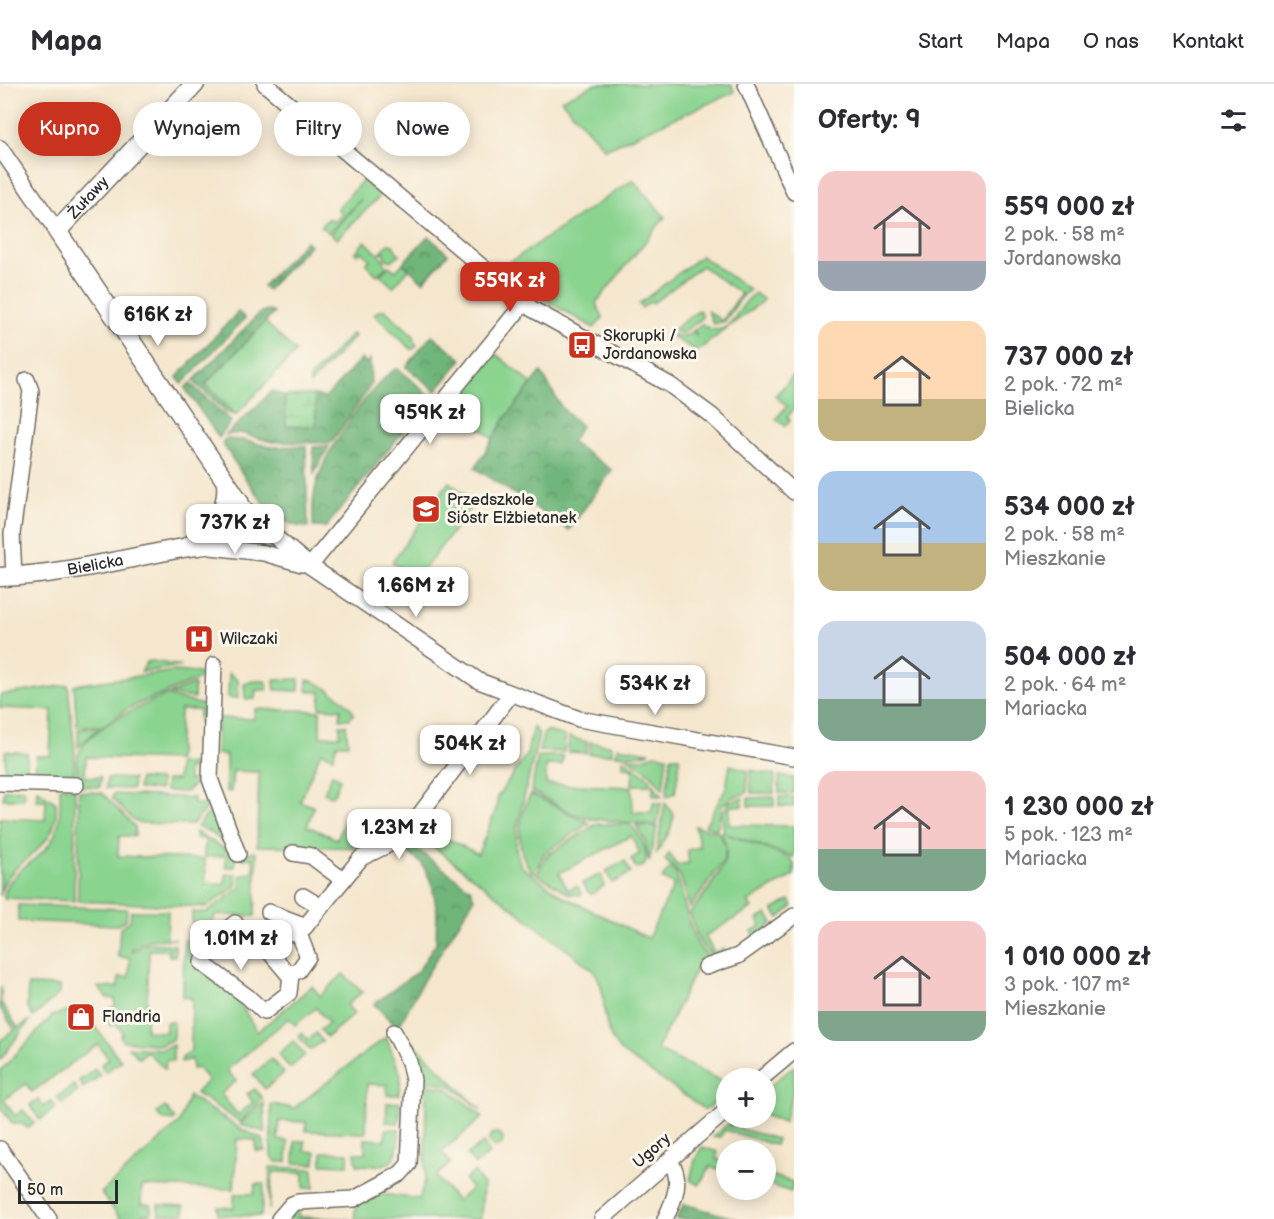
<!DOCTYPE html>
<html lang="pl">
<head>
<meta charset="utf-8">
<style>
	body { margin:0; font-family:"Balsamiq Sans",sans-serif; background:#f7f7f7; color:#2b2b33; height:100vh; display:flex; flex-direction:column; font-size:22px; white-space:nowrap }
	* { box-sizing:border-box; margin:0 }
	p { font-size:20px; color:#7c7c81 }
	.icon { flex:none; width:33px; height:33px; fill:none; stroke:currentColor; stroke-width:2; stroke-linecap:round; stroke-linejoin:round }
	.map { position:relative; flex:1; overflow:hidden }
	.side { display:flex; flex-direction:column; background:#fff; width:480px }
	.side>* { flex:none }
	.banner { position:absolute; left:18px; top:18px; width:570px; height:54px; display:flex; gap:12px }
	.buttons { position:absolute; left:716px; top:984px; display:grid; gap:12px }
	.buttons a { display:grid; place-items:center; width:60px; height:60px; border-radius:50%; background:#fff; box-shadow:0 3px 15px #0003; font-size:30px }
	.scale { position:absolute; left:18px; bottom:15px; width:100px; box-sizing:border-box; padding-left:6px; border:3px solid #2b2b2b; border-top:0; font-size:16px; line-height:21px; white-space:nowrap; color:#2b2b2b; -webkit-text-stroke:4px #fbf7ec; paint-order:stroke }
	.price { position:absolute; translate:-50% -51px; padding:0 14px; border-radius:12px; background:#fff; color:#222; font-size:20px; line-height:39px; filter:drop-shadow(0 2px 3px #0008) }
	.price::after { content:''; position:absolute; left:50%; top:36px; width:18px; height:14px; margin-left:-9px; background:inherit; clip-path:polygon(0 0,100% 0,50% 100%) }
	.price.on { background:#c8321e; color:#fff }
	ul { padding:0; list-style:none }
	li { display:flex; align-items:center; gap:18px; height:150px; padding:0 24px }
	li span { display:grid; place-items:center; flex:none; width:168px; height:120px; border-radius:18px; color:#555 }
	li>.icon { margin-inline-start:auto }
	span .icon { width:72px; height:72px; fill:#fffc; stroke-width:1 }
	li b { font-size:26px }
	h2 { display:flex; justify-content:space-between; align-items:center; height:72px; padding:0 24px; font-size:26px }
	.tag { padding:0 21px; border-radius:27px; background:#fff; box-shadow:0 3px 15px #0003; font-size:21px; line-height:54px }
	.tag.on { background:#c8321e; color:#fff }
	header { display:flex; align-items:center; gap:36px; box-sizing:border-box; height:84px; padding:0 30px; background:#fff; border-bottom:2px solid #e1e1e2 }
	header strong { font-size:28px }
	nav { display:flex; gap:33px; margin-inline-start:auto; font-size:21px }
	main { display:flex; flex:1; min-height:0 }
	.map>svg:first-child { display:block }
	.green { fill:#8ad490; stroke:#5a805e; stroke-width:1.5 }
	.forest { fill:url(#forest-crowns); stroke:#4d7052; stroke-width:1.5 }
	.wetland { fill:url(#wetland-marsh); stroke:#5a805e; stroke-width:1.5 }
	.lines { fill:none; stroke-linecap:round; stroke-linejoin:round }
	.minor-casing { stroke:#726d64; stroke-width:18 }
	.tertiary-casing { stroke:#726d64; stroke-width:21 }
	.minor { stroke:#fff; stroke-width:15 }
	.tertiary { stroke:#fff; stroke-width:18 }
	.labels { text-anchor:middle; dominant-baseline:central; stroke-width:6; stroke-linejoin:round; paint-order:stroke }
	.street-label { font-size:16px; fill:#2b2b2b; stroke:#fbf7ec }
	.poi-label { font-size:16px; fill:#2b2b2b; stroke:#fbf7ec; text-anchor:start }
</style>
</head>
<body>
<header>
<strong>Mapa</strong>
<nav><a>Start</a><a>Mapa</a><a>O nas</a><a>Kontakt</a></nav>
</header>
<main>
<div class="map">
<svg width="794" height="1135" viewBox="0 0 794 1135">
	<defs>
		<pattern id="forest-crowns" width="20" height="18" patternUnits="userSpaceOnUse" patternTransform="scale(1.5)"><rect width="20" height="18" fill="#6fb67a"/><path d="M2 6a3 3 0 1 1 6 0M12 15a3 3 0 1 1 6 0" fill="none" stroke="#5b9464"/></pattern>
		<pattern id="wetland-marsh" width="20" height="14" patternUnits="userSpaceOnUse" patternTransform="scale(1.5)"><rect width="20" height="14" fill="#8ad490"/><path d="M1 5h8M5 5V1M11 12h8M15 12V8" fill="none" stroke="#77b67c"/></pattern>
	</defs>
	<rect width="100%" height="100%" fill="#fbf7ec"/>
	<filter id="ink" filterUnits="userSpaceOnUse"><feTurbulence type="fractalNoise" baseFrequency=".0167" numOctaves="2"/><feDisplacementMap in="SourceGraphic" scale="12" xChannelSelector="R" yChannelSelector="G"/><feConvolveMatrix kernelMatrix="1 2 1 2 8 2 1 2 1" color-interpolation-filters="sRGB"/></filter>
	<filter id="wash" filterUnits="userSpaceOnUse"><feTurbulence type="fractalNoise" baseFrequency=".008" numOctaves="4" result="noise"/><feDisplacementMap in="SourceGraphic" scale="24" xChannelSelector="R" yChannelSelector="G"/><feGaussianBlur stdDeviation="1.35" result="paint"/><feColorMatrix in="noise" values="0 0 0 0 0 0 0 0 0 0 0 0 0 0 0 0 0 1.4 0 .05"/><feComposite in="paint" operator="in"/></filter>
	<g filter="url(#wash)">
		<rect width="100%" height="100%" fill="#f5e7ce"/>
		<g class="green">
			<polygon points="595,0 731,0 735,8 605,65 561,16"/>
			<polygon points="363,96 381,111 337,155 331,150 361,115 329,149 321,142 329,134 334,138 342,130 337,125"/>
			<polygon points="633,96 665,133 596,219 603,234 594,244 538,212 501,184"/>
			<polygon points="365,157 384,176 386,183 377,191 366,180 370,176 361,167 358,171 355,169"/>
			<polygon points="388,160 393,161 397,168 400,170 391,177 385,174 385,168 380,169"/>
			<polygon points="701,172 750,206 743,211 725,237 713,240 708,227 722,237 741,210 702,182 653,219 651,217 642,224 639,220"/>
			<polygon points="403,179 409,185 393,203 380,191 389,182 396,187"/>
			<path d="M755,209L764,216L697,267L669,251L685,252L693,247L697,252L694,246L702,240C730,260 735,223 755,209Z"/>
			<polygon points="380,226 385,226 414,252 413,257 417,261 412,266 374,230"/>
			<polygon points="699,226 702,231 701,235 682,249 671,247"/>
			<polygon points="265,238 296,268 236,331 205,301"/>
			<polygon points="352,250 355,252 310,300 310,294"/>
			<polygon points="496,270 532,300 493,355 453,322"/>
			<polygon points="794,291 794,325 787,333 790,336 785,342 776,335 787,322 775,312"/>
			<polygon points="449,398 475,418 416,496 392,478"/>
			<polygon points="251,441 266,455 262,463 233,457"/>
			<polygon points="147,578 152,577 181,582 141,588"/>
			<polygon points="175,587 199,589 204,593 129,624 103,642 77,642 74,601"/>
			<polygon points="229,589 238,596 238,614 228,614"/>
			<polygon points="299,595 299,607 275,606 274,596"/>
			<path d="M307,596C318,596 352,620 354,630L349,635H340L341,625L320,624L321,608L307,607Z"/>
			<polygon points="253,597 266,597 267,606 256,606 255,615 245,615 244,600"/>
			<polygon points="194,600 194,614 170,610"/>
			<polygon points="68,601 75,669 74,694 35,692 36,672 50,672 52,626 0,624 0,611"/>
			<path d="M166,611L203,621L202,638H199V626H180L178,676L86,673L85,693H101L100,703L78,702C78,693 75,677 79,669C89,643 142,622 166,611Z"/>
			<polygon points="255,625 320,627 320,652 340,652 340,641 346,641 348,660 337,660 333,673 321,668 300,717 314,723 307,742 337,755 344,738 357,746 372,761 370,764 257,762 259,688 233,687 231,708 226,707 226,671 216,670 217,634 254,635"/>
			<path d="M533,643L539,650L517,743L516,765L521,782L564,813L648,854L674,801L662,794L670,784L676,790C686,813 688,864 713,876L700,877L657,966L726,999V1007L709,1024L704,1025L620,967C596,939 611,908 593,886L417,750L422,742L478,770L496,725L498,712L527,670Z"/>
			<polygon points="99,644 78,663 78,645"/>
			<polygon points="547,647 565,652 564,668 539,667 544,649"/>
			<polygon points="569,653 587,658 586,669 568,668"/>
			<polygon points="590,658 612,662 612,670 589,670"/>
			<polygon points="618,663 650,668 639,671 616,671"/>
			<polygon points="5,667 27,669 27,693 5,692"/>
			<polygon points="198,670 201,670 200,685 188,684 188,696 198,697 186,708 165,707 166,696 177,696 178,680 197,680"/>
			<polygon points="655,670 667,672 663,705 651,690 628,674 641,675"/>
			<polygon points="538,672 563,672 562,681 546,681 546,700 632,703 633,728 652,728 653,718 661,719 657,741 591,735 571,729 531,707"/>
			<polygon points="671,673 679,673 680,676 675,709 666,713"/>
			<polygon points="623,675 649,694 662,712 653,712 653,701 632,701 633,684 623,683"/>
			<polygon points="730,681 747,686 747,709 733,713 722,721 717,746 705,742 726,704"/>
			<polygon points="750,686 775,691 774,709 751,709"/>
			<polygon points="332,690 340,695 334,710 331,712 324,709"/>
			<polygon points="779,692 794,694 794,709 779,709"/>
			<polygon points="107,694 133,695 132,705 106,704"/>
			<polygon points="139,695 160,696 160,706 138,705"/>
			<path d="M60,703L75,704L74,817L4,814C5,790 35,779 48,762C61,746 61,723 60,703Z"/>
			<polygon points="24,705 24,715 3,715 4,706"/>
			<path d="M37,705L56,719C61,771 5,774 0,812V734L45,736L46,716H36Z"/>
			<polygon points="79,707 102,709 135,743 135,752 119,752 118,772 205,775 206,799 225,800 226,790 236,790 236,802 206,823 78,817"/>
			<polygon points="114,710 194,714 194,720 208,721 195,738 190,741 139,739 132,735 112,714"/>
			<path d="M531,710L589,739L544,770L534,789C514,770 517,733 531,710Z"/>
			<polygon points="774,713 774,722 748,722 748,714"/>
			<polygon points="779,713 794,713 794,723 779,722"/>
			<path d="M743,714V722H730L729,741L794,742V773L727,750L790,774L794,780V791L748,818L752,824L705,852L714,869L724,864L727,871L717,874C699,867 695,846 690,829C701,814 730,781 726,764L723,778L690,824L680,791L665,776L669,769L676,781L689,779L687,766L700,763L695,742L719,749L726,762L721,748L724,749L722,731L728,718Z"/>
			<polygon points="665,719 674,731 670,747 656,770"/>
			<polygon points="214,722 232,766 210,748 197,743"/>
			<path d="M596,740H629C640,748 650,770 644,782L636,784L631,775L640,769L631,752L559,789L568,806L577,802L582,811L569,810L537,790L546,772Z"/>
			<polygon points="636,741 657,743 649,778 645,757"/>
			<polygon points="196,748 235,771 235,783 226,783 226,772 204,773 205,755 196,754"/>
			<polygon points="254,767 257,769 255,832 215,831 198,882 233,907 257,948 312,902 320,912 343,890 362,908 347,921 354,930 327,953 320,946 329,939 316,924 295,941 289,934 227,986 236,997 221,1010 238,1031 253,1018 247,1010 255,1005 263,1015 240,1038 196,1009 208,996 198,984 192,985 192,975 181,978 182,974 191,967 192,914 183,913 184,856 192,856 192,828 205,829 240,804 240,792 254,788 253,774 242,775 242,771"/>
			<polygon points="625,777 631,789 612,799 606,787"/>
			<polygon points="601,790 604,802 592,810 588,808 582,799"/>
			<polygon points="790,816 793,822 779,834 773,826"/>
			<polygon points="18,821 127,825 126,836 117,841 18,837"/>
			<polygon points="131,827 168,827 167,855 176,855 148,856 132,865 132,868 148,859 175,861 175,872 169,872 169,866 149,866 146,947 166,948 166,938 173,938 173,955 161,961 123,957 120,952 123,949 115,939 111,942 107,936 111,923 115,923 115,915 107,914 98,903 118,903 119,893 129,893 130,874 118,873 120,844 130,837"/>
			<polygon points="767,830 773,839 755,853 752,847 761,842 758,835"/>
			<polygon points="28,901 60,902 60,909 33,933 27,922"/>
			<polygon points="1,902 1,919 18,944 30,936 0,976 0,957 15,946 0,924"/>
			<polygon points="67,927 82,948 93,940 121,977 105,988 101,981 109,975 98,960 32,1008 26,1000 4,1016 15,1032 23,1026 34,1039 28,1044 22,1040 13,1040 0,1023 0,987 52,932"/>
			<polygon points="398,944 481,1026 450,1001 417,995"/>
			<polygon points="302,949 308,956 316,949 322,957 310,966 298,952"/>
			<polygon points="386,953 401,991 399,1011 387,1011 387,1001 367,1000 366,1049 306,1047 306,1038 279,1037 278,1056 288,1057 287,1078 276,1078 271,1072 271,1020 294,1024"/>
			<polygon points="293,957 305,971 290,984 278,970"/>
			<polygon points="173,961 173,977 166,976 165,985 146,967 139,974 128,963 162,965"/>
			<polygon points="271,975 284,989 265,1005 253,990"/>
			<polygon points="794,982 794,1005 784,1038 765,1032 765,1006"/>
			<polygon points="95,985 100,992 83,1004 79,997"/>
			<polygon points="74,1001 78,1007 62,1020 57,1013"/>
			<polygon points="426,1001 447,1004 483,1033 442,1068 451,1079 436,1092 457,1117 472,1104 465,1096 474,1088 483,1100 481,1135 355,1135 355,1121 374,1109 419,1115 425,1097"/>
			<polygon points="189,1012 241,1045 263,1055 265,1067 256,1067 256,1056 237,1055 234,1105 142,1102 141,1120 151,1121 151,1130 142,1131 142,1135 121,1135 101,1109 179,1039"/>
			<polygon points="38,1015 43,1023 51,1017 56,1023 40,1036 30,1021"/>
			<polygon points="400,1018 399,1039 386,1038 387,1019"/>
			<polygon points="264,1019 265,1048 241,1041 241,1039"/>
			<polygon points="165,1023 175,1035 173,1037 162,1035 157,1029"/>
			<polygon points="730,1038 733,1038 730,1042 777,1055 775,1061 725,1046 720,1053 713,1053"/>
			<path d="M386,1045H399C398,1083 392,1082 357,1081L355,1069H365V1055L385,1056Z"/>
			<circle cx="496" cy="1056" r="7"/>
			<polygon points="295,1057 305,1057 305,1067 316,1068 315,1080 294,1079"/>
			<polygon points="483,1059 490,1069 475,1081 467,1071"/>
			<polygon points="702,1063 718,1068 716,1075 726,1078 726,1087 710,1083 699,1101 690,1096 695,1076"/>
			<polygon points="322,1068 348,1069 348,1081 322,1080"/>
			<polygon points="270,1083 313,1085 314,1104 304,1104 304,1089 273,1088 269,1126"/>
			<polygon points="765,1090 793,1098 791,1108 765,1099"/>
			<polygon points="255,1100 264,1100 261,1132 218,1131 218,1123 234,1124 234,1110 254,1110"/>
			<polygon points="158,1121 184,1122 184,1130 159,1131"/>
			<polygon points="295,1126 299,1128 299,1133 350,1135 288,1135"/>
		</g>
		<g class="forest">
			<polygon points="428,152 448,170 423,198 403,179"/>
			<polygon points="306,157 310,161 267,206 263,202"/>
			<polygon points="268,226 274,229 205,300 236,331 228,329 193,297 261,228"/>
			<polygon points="238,228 245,234 182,300 177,293"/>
			<polygon points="432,251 462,275 436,307 406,283"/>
			<polygon points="361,275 366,279 370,275 371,301 331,359 272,358 240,349 226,351 272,307 285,312 286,342 316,342 315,311 325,314"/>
			<path d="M395,285L400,286L431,313L326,443H313C313,433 312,421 314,411C319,374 366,307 395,285Z"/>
			<polygon points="541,288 562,324 581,342 571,358 612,386 569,446 475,384 506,333"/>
			<polygon points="190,299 231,337 219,354 185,304"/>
			<path d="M225,355L244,356L271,363L306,362L308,443C271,445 241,386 222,359Z"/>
			<polygon points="329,362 314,390 313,363"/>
			<polygon points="408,759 471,805 474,815 424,895 398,944 374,920 418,887 436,859 437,827 432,800 422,780 403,764"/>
			<polygon points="684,1120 737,1135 676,1135"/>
		</g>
		<polygon class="wetland" points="315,311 316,342 286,342 285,312"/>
	</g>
	<g filter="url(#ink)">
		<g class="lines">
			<g class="minor-casing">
				<g id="minor">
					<polyline points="265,0 532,225 670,301 712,332 794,408"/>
					<polyline points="746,0 794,108"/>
					<polyline points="0,64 57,147"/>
					<polyline points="239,417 250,432 310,482 479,597 579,635 794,673"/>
					<polyline points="211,463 264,469 302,480"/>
					<polyline points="310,482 524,219"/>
					<polyline points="14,492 12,450 31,307 27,296"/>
					<polyline points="214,581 210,695 238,770"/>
					<polyline points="0,699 76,701"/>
					<polyline points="293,769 311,772 343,796"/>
					<polyline points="303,812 321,823"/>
					<polyline points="269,828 306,842"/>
					<polyline points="235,839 213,858 202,879 248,913 264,928 289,909 291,890"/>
					<polyline points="299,850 282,849 268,859 268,866 288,890 298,887 308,873 299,850 361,774 402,754 511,610"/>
					<polyline points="706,883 738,872 794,832"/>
					<polyline points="762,994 794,967"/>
					<polyline points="0,1065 49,1135"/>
					<polyline points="279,1135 292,1120 298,1118 354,1115 400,1090 409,1080 413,996 409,978 394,948"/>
					<polyline points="602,1135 726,1027"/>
					<path d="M665,1135C674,1117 684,1094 669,1076"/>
				</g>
			</g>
			<g class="tertiary-casing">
				<g id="tertiary">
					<path d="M189,462C211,446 229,427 226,399"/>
					<path id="s1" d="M0,493C61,491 123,475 183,464C198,461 214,462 228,454C240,446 244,430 239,417L57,147L195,0"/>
				</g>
			</g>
			<use href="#minor" class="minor"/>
			<use href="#tertiary" class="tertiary"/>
		</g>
	</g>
	<defs>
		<g id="bus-square" transform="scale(1.5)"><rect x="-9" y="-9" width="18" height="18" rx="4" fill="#c8321e" stroke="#fbf7ec"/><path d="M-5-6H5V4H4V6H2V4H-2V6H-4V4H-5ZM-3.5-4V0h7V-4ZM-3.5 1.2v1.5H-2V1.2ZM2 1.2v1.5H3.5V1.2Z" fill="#fff"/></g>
		<g id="school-square" transform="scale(1.5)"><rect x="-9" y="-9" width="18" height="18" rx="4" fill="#c8321e" stroke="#fbf7ec"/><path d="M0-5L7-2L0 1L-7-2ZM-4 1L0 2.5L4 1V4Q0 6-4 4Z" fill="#fff"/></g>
		<g id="hospital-square" transform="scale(1.5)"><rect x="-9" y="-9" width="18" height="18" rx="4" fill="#c8321e" stroke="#fbf7ec"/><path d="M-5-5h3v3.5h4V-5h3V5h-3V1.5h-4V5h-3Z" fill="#fff"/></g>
		<g id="shop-square" transform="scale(1.5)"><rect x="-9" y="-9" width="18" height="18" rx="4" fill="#c8321e" stroke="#fbf7ec"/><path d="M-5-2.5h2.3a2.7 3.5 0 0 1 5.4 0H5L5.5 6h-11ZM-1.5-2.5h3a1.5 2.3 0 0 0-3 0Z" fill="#fff"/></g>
	</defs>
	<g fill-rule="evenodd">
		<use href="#bus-square" x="582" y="261"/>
		<use href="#school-square" x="426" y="425"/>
		<use href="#hospital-square" x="199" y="555"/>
		<use href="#shop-square" x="81" y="933"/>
	</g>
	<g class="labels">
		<g class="street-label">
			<text stroke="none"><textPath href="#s1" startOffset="645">Żuławy</textPath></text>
			<text stroke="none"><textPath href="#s1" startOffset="96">Bielicka</textPath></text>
			<text transform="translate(652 1067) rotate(-41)">Ugory</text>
		</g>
		<g class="poi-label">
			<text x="603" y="252">Skorupki /<tspan x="603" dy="18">Jordanowska</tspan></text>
			<text x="447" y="416">Przedszkole<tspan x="447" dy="18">Sióstr Elżbietanek</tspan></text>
			<text x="220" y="555">Wilczaki</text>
			<text x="102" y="933">Flandria</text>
		</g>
	</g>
</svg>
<div class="buttons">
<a>+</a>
<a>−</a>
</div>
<div class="scale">50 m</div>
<b class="price on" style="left:510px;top:229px">559K zł</b>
<b class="price" style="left:158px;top:263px">616K zł</b>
<b class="price" style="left:430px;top:361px">959K zł</b>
<b class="price" style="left:235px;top:471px">737K zł</b>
<b class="price" style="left:416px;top:534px">1.66M zł</b>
<b class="price" style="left:655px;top:632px">534K zł</b>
<b class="price" style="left:470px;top:692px">504K zł</b>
<b class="price" style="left:399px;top:776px">1.23M zł</b>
<b class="price" style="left:241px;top:887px">1.01M zł</b>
<div class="banner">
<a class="tag on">Kupno</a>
<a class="tag">Wynajem</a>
<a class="tag">Filtry</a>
<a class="tag">Nowe</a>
</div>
</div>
<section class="side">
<h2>Oferty: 9<svg class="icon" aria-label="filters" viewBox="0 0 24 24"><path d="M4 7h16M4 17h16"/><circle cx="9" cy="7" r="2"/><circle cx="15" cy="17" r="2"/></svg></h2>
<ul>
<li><span style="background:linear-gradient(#f6c9c9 75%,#9aa5b1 0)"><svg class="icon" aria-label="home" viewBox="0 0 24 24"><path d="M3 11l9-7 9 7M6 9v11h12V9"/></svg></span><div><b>559 000 zł</b><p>2 pok. · 58 m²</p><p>Jordanowska</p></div></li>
<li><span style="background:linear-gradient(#ffd9b3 65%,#c2b280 0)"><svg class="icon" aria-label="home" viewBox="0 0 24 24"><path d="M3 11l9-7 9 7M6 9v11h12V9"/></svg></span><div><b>737 000 zł</b><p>2 pok. · 72 m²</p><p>Bielicka</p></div></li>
<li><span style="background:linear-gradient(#a9c7e8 60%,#c2b280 0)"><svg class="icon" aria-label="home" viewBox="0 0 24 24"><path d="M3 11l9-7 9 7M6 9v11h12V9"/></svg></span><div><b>534 000 zł</b><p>2 pok. · 58 m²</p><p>Mieszkanie</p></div></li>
<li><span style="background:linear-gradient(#c9d6e8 65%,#7fa58c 0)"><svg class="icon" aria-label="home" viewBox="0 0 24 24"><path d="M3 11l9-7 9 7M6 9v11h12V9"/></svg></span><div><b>504 000 zł</b><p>2 pok. · 64 m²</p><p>Mariacka</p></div></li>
<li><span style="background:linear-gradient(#f6c9c9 65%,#7fa58c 0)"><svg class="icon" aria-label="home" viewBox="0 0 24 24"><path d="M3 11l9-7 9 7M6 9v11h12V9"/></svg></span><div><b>1 230 000 zł</b><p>5 pok. · 123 m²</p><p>Mariacka</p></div></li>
<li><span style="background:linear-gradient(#f6c9c9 75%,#7fa58c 0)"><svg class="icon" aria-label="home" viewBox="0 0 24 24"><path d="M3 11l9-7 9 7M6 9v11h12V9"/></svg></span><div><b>1 010 000 zł</b><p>3 pok. · 107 m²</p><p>Mieszkanie</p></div></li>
</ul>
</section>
</main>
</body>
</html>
